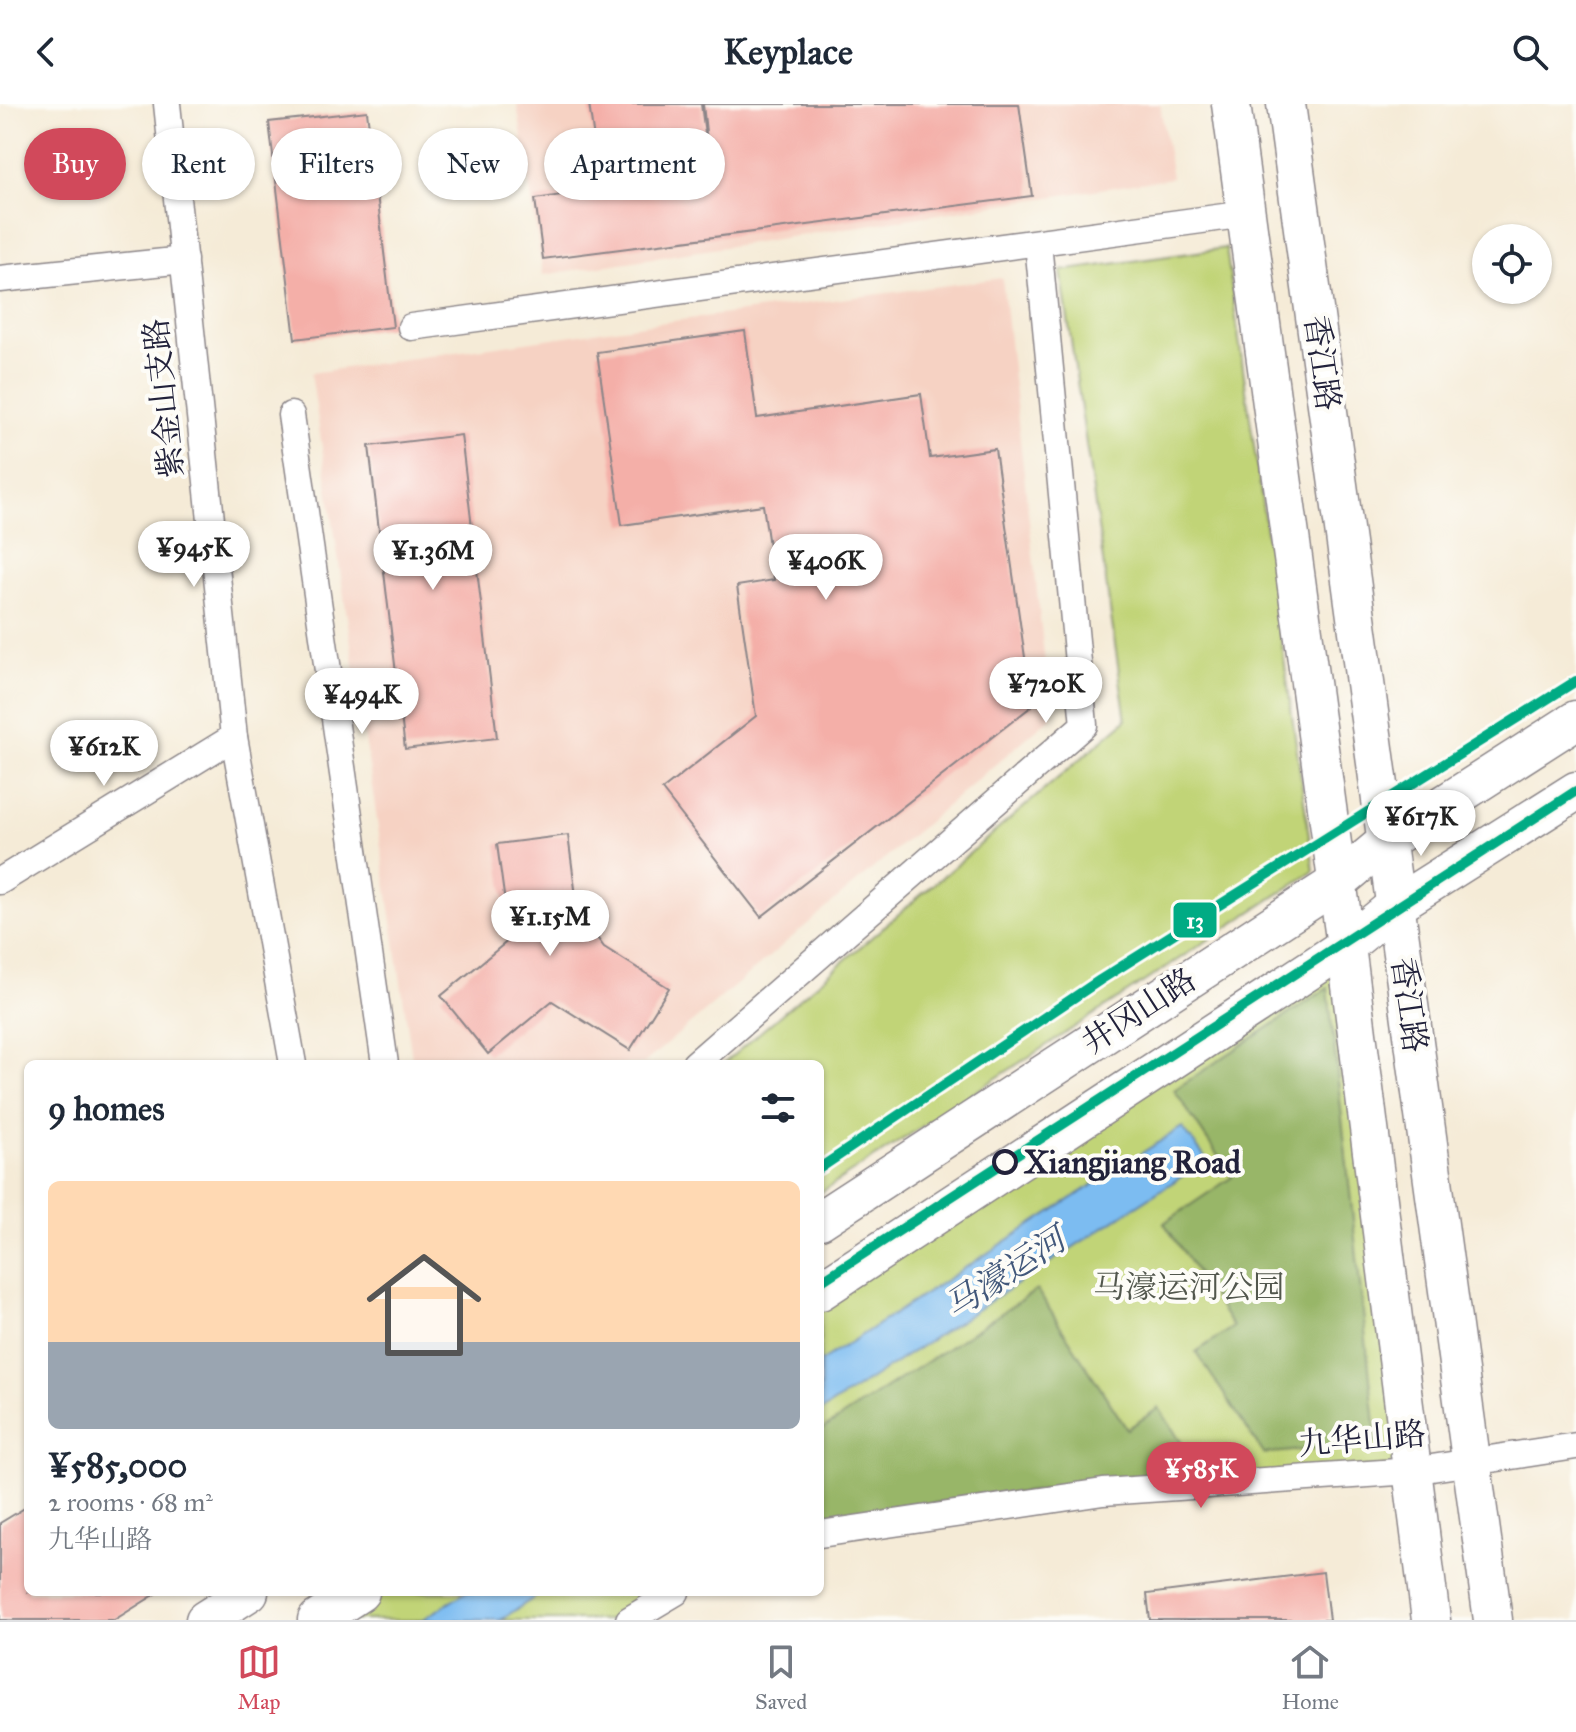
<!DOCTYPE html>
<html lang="en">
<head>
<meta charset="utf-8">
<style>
	body { margin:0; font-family:"IM FELL Great Primer","Noto Serif SC",serif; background:#f2f2f3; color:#1f2937; height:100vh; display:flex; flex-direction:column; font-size:30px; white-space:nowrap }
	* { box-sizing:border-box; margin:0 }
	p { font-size:26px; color:#747a83 }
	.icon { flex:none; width:44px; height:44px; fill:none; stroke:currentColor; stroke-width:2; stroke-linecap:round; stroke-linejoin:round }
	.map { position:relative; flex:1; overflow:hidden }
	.sheet { position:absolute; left:24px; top:956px; width:800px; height:536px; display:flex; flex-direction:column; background:#fff; border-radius:12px; box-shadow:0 2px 6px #0004 }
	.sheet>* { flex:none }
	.hud { position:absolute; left:24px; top:24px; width:800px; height:72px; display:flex; gap:16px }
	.controls { position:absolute; left:1472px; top:120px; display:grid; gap:16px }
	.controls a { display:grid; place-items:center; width:80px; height:80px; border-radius:50%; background:#fff; box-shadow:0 2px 6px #0004; font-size:40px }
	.price { position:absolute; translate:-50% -68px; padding:0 18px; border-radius:28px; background:#fff; color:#222; font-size:26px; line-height:52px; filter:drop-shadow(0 2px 4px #0008) }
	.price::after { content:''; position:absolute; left:50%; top:48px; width:24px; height:18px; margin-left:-12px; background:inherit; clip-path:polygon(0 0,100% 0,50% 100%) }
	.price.active { background:#d1495b; color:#fff }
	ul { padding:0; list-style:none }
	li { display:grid; align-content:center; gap:16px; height:424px; padding:0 24px }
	li span { display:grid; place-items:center; height:248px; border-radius:12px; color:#555 }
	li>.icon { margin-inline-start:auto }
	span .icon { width:144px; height:144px; fill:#fffc; stroke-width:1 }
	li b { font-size:34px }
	h2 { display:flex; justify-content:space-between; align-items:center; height:96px; padding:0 24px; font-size:34px }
	.pill { padding:0 28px; border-radius:36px; background:#fff; box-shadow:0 2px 6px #0004; font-size:28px; line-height:72px }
	.pill.active { background:#d1495b; color:#fff }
	header { display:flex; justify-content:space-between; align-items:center; height:104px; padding:0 24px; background:#fff; font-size:36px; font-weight:800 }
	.tab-bar { display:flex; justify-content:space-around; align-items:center; height:112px; border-top:2px solid #e0e1e3; background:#fff; font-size:22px; color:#747a83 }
	.tab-bar a { display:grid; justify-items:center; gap:4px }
	.tab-bar .active { color:#d1495b }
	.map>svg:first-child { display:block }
	.built { fill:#f6d2c3 }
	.green { fill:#c1d477; stroke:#727b59; stroke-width:2 }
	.forest { fill:#98b668; stroke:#5d6c52; stroke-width:2 }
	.water { fill:#7cbcf1; stroke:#4f6f96; stroke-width:2 }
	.building { fill:#f4afa8 }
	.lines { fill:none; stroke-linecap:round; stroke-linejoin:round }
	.minor-casing { stroke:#8c8689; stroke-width:29 }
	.secondary-casing { stroke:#8c8689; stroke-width:41 }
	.minor { stroke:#fff; stroke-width:26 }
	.secondary { stroke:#fff; stroke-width:38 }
	.metro-1-casing { stroke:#fdfcf7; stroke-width:16 }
	.metro-1 { stroke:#00ab84; stroke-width:10 }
	.stop-dot { fill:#fdfcf7; stroke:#22223b; stroke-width:4 }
	.labels { text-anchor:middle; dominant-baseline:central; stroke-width:8; stroke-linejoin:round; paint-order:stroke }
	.street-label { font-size:32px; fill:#22223b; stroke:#fdfcf7 }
	.stop-label { font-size:32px; font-weight:bold; fill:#22223b; stroke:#fdfcf7; text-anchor:start }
	.park-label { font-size:32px; fill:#52574d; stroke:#fdfcf7 }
	.water-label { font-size:34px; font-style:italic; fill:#42587b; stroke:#fdfcf7 }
	.line-badge { stroke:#fdfcf7; stroke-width:3 }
	.badge-label { font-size:22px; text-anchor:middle; font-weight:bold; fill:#fff }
</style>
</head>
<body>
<header><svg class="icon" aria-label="back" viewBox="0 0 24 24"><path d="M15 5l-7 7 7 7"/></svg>Keyplace<svg class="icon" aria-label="search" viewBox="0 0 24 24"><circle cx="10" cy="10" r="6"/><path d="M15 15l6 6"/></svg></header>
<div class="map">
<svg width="1576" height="1516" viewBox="0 0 1576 1516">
	<rect width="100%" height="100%" fill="#fdfcf7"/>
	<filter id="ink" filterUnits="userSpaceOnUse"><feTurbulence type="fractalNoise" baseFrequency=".0125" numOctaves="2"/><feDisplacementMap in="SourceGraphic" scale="16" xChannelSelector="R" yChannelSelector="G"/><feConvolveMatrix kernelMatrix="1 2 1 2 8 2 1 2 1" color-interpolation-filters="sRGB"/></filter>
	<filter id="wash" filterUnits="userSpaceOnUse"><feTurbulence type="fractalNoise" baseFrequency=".006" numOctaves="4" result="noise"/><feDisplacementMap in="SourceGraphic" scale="32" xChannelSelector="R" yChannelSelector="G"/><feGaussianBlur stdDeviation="1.8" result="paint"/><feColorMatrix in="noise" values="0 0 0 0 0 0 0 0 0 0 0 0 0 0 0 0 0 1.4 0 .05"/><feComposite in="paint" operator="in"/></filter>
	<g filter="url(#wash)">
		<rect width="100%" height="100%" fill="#f5ebd7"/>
		<g class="built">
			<polygon points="517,0 1160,0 1172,74 543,171"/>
			<polygon points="1002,174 1051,613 643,960 413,960 311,269 636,222"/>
		</g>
		<g class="green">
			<polygon points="1226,144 1314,767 820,1089 820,960 723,960 1126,616 1061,167"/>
			<polygon points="1346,842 1412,1367 820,1430 820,1186"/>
			<polygon points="356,1488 676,1488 629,1516 313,1516"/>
		</g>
		<g class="forest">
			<polygon points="1328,884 1377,1338 1264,1350 1196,1248 1233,1223 1164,1119 1232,1073 1174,986"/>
			<polygon points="1037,1186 1127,1325 1159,1304 1199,1366 820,1414 820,1327"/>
		</g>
		<g class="water">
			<polygon points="1182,1023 1207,1056 820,1308 820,1258"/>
			<polygon points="466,1488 543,1488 500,1516 422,1516"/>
		</g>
		<g id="blocks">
			<g class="building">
				<polygon points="589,0 701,0 711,75 703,0 1019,0 1032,92 543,155 535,95 601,85"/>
				<polygon points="367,7 393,223 295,235 269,18"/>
				<polygon points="745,227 757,314 921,290 930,354 995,345 1032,602 761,813 662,686 756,612 737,482 774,476 763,401 622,421 597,248"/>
				<polygon points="461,331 497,634 405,645 369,342"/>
				<polygon points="568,731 578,808 604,843 669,884 630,946 552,897 488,950 441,892 510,835 497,740"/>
				<polygon points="28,1402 28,1488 159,1488 114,1516 0,1516 0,1419"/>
				<polygon points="1323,1468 1329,1516 1150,1516 1147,1490"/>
			</g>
		</g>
	</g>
	<g filter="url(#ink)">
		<use href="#blocks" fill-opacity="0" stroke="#8c8689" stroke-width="2"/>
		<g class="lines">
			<g class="minor-casing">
				<g id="minor">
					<polyline points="167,0 234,633 293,960"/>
					<polyline points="0,175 184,156"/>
					<polyline points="411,223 1246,110"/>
					<polyline points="291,311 385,960"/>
					<polyline points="0,777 234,633"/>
					<polyline points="695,960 1084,621 1038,139"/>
					<polyline points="820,1430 1103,1388 1412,1367 1576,1342"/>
					<polyline points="629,1516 676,1488"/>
				</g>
			</g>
			<g class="secondary-casing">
				<g id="secondary">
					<polyline points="1231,0 1346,842 1431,1516"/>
					<polyline points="1286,0 1493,1516"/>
					<polyline points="820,1116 1338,778 1387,737 1576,616"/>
					<polyline points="820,1187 1346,842 1396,801 1576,687"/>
					<polyline points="205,1516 249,1488"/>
					<polyline points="317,1516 360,1488"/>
				</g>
			</g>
			<use href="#minor" class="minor"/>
			<use href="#secondary" class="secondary"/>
			<g class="metro-1-casing">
				<g id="metro-1">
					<polyline points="820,1064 1100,876 1576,577"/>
					<polyline points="820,1178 1576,687"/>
				</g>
			</g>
			<use href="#metro-1" class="metro-1"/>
		</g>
	</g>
	<circle class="stop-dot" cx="1005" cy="1058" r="11"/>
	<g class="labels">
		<g class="street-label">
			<text transform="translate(1322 259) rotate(82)">香江路</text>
			<text transform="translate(164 294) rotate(-96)">紫金山支路</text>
			<text transform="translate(1409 901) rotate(82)">香江路</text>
			<text transform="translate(1139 907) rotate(-33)">井冈山路</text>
			<text transform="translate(1362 1335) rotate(-5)">九华山路</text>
		</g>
		<g class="stop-label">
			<text x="1024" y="1058">Xiangjiang Road</text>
		</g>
		<g class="park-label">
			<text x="1189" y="1183">马濠运河公园</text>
		</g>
		<g class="water-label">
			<text transform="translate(1005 1169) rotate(-33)">马濠运河</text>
		</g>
	</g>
	<rect class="line-badge" x="1172" y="797" width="46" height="38" rx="8" fill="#00ab84"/>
	<g class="badge-label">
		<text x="1195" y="824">13</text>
	</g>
</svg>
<div class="controls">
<a><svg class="icon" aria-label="locate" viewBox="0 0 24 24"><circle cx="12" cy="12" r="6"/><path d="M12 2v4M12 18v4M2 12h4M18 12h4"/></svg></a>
</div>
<b class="price" style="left:194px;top:485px">¥945K</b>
<b class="price" style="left:433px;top:488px">¥1.36M</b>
<b class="price" style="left:826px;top:498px">¥406K</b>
<b class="price" style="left:1046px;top:621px">¥720K</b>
<b class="price" style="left:362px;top:632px">¥494K</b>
<b class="price" style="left:104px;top:684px">¥612K</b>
<b class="price" style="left:1421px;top:754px">¥617K</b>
<b class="price" style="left:550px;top:854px">¥1.15M</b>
<b class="price active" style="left:1201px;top:1406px">¥585K</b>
<div class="hud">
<a class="pill active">Buy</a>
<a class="pill">Rent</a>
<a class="pill">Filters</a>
<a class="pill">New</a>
<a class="pill">Apartment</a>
</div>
<section class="sheet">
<h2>9 homes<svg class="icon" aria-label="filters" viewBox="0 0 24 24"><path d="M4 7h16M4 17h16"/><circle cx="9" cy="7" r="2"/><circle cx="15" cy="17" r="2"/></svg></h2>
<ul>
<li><span style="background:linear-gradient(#ffd9b3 65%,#9aa5b1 0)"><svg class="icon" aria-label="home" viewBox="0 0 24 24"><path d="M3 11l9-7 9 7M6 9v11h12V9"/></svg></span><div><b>¥585,000</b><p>2 rooms · 68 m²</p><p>九华山路</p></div></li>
</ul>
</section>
</div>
<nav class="tab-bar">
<a class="active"><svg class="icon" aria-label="map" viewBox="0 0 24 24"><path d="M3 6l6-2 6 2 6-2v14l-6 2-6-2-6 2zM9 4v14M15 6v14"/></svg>Map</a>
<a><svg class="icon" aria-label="saved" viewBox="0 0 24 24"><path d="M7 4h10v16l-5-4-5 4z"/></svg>Saved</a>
<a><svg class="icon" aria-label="home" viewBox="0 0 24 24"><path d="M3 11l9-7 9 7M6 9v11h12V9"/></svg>Home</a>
</nav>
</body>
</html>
